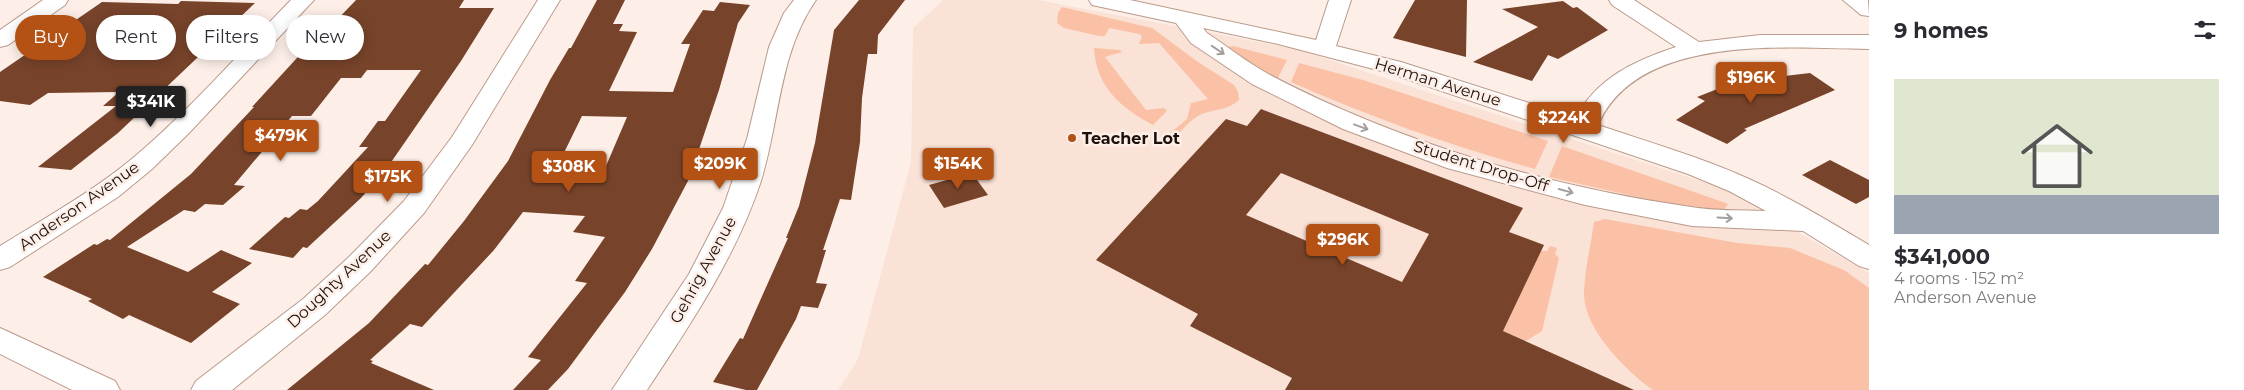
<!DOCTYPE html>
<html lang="en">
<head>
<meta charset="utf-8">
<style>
	body { margin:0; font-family:Montserrat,sans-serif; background:#f7f7f7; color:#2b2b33; height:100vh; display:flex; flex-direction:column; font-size:19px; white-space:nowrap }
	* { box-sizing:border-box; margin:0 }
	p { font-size:16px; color:#7c7c81 }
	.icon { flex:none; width:28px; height:28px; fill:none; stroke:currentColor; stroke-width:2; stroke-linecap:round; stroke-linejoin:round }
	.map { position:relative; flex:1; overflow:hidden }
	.panel { display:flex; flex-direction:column; background:#fff; width:375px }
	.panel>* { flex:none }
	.top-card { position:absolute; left:15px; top:15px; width:475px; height:45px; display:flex; gap:10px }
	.price { position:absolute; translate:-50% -42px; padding:0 11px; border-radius:5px; background:#b45216; color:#fff; font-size:16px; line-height:32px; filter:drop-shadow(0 1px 2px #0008) }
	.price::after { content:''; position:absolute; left:50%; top:30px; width:15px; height:11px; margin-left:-8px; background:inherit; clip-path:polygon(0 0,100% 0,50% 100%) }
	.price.selected { background:#222; color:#fff }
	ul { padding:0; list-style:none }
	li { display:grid; align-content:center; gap:10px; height:265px; padding:0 25px }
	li+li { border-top:1px solid #e1e1e2 }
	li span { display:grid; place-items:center; height:155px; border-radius:0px; color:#555 }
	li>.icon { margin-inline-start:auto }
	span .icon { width:90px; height:90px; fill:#fffc; stroke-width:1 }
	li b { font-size:21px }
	h2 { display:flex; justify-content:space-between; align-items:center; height:60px; padding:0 25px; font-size:21px }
	.pill { padding:0 18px; border-radius:22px; background:#fff; box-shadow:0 2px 12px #0003; font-size:18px; line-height:45px }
	.pill.selected { background:#b45216; color:#fff }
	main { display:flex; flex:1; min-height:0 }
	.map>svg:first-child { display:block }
	.built { fill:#fbe2d6 }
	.green { fill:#fac1a6 }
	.building { fill:#77432a; fill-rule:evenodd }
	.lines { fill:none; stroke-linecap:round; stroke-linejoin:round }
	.minor-casing { stroke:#ba9a8b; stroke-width:2 }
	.minor { fill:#fff; fill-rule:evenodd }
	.oneway { stroke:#a49f9d }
	.poi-dot { fill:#b45216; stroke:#fdefe8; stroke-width:2 }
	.labels { text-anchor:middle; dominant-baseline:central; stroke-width:5; stroke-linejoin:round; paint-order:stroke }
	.street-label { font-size:16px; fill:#1c100b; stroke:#fdefe8 }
	.poi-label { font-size:16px; font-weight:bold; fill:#1c100b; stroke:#fdefe8; text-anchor:start }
</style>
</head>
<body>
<main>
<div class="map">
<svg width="1869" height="390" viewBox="0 0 1869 390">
	<rect width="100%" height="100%" fill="#fdefe8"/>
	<polygon class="built" points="943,0 1038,0 1296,49 1722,188 1869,273 1869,390 838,390 858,359 911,162 913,28"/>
	<g class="green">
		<path d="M1062,7L1152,28L1198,62L1234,85L1238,92L1239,100C1228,110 1216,109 1202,114C1190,119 1183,130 1174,138L1168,135L1187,119L1191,103L1208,99L1159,43L1139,44L1142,36L1139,34L1109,28L1105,36H1099L1064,28L1057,23L1058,13Z"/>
		<polygon points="1233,46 1287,60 1277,80 1227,55 1226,47"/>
		<path d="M1094,48L1120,50L1122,52L1105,57L1146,110L1164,108L1167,111L1153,125C1121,108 1096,87 1094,48Z"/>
		<path d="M1299,63L1363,80L1548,141L1535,169C1451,146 1370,117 1291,82Z"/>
		<polygon points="1562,146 1720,201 1728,204 1722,212 1699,211 1549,177"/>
		<path d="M1605,219L1737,243L1790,248L1844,270L1869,288V390H1653C1626,371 1585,330 1584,295C1584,274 1591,244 1594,222Z"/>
		<polygon points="1550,246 1557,248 1555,254 1559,258 1542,331 1526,341 1503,331 1541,251 1547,251"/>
	</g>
	<g class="building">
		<polygon points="356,0 464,0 459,8 494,8 461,61 385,171 361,198 307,248 303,247 293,258 249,249 285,217 289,218 300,209 307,210 318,201 368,147 359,147 378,121 385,121 421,70 367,70 361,78 341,78 311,116 292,116 234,185 245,186 223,205 205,204 195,212 184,210 127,247 188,272 221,250 252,263 212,292 240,304 191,343 129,315 123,319 88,301 92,299 43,277 94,244 97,245 107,239 110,240 191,174 254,107 252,107 307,47 311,47"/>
		<path d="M597,0H625L613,24H623L619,31L637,32L609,91L673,92L690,44H681L703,10L714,11L720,2L750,5L738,23L719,90L689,179L652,249L625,292L568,369L548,390H513L541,360L528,357L587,283L575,281L605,237L573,232L585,216L523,212L494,250L422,327L410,324L370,360L373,361L371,363L434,390H287L369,323L425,264L428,265L464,221L508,161L550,80L569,48H571ZM582,116L627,117L603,173L556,169Z"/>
		<polygon points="859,0 905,0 878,35 877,54 868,54 862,98 860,142 851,200 840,199 823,250 826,250 816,283 827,284 818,308 801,306 796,319 757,390 746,390 713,382 740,338 743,339 788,238 786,238 799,206 815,143 834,30"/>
		<polygon points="1415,0 1467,0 1466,57 1393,38"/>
		<polygon points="181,1 255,3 118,133 71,170 38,167 116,106 103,106 119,92 48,93 30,105 0,101 0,72 102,2 178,4"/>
		<polygon points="1563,1 1573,8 1577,7 1608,30 1558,59 1548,55 1532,81 1473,62 1538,27 1502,9"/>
		<polygon points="1810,73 1835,90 1744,129 1747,130 1727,144 1676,120 1705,101 1697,97 1735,82"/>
		<path d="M1261,109L1523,208L1509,232L1544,245L1503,331L1634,390H1285L1292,378L1190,326L1198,314L1096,260L1226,119L1247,126ZM1281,173L1429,234L1402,282L1246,215Z"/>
		<polygon points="1830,160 1869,180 1869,197 1856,204 1802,175"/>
		<polygon points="972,173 988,195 944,208 929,185"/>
	</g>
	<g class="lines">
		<g class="minor-casing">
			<g id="minor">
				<polygon points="43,0 68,0 65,5 8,45 0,47 0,30"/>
				<path d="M291,0H314L189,133L152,169L118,197L10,267L0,270V246C45,218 92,192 133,158C188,112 240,52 291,0Z"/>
				<polygon points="538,0 560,0 472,145 424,213 371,271 325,315 232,390 191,390 196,381 303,299 349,257 404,201 452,137"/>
				<path d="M794,0H816C778,54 780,123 760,184C735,258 690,325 647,390H612L689,274L723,208L747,139L769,47L784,13Z"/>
				<path d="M1089,0H1130L1316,40L1329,0H1351L1336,46L1401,62L1576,118C1596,78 1636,60 1676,47L1612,5L1609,0H1634L1699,42L1760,35H1869V49C1786,48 1638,33 1598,125C1648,142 1701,157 1749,179C1791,198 1830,222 1869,245V269L1859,266L1803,231L1692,226L1585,205L1447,168L1343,129L1252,84L1191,43L1176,23L1092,5ZM1203,28L1278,44L1385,72L1688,174L1729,191L1766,211C1741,210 1715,211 1691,207C1548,187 1398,142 1270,75C1248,63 1228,47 1207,33Z"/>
				<polygon points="1843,0 1868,0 1869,16 1861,15"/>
				<polygon points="0,328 115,381 120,390 72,390 0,354"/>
			</g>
		</g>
		<use href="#minor" class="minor"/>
	</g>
	<defs><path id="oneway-shaft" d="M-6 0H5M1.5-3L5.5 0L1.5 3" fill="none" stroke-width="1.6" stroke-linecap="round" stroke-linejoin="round" transform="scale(1.25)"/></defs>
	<g class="oneway">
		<use href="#oneway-shaft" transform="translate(1218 50) rotate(34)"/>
		<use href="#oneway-shaft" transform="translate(1361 127) rotate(20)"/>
		<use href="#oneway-shaft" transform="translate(1566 191) rotate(15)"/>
		<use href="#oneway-shaft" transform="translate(1725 218) rotate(3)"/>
	</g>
	<circle class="poi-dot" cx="1072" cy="138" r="5"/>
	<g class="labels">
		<g class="street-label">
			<text transform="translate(1438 82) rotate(17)">Herman Avenue</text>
			<text transform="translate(1481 166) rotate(17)">Student Drop-Off</text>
			<text transform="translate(79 206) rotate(-35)">Anderson Avenue</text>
			<text transform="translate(703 270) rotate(-61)">Gehrig Avenue</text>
			<text transform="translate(339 279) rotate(-43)">Doughty Avenue</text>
		</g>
		<g class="poi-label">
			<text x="1082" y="138">Teacher Lot</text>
		</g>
	</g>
</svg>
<b class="price" style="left:1751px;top:104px">$196K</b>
<b class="price selected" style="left:151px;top:128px">$341K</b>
<b class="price" style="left:1564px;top:144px">$224K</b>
<b class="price" style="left:281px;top:162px">$479K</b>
<b class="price" style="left:720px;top:190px">$209K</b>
<b class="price" style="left:958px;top:190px">$154K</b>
<b class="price" style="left:569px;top:193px">$308K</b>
<b class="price" style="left:388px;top:203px">$175K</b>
<b class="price" style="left:1343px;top:266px">$296K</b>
<div class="top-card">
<a class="pill selected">Buy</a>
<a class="pill">Rent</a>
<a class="pill">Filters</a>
<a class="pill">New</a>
</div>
</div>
<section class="panel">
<h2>9 homes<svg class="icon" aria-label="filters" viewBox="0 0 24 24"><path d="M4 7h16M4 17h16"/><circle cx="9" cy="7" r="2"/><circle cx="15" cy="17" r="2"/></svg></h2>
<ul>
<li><span style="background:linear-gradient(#dfe7d0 75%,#9aa5b1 0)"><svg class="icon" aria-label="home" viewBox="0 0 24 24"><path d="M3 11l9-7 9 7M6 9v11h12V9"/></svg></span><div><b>$341,000</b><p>4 rooms · 152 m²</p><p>Anderson Avenue</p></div></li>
</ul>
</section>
</main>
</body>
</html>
